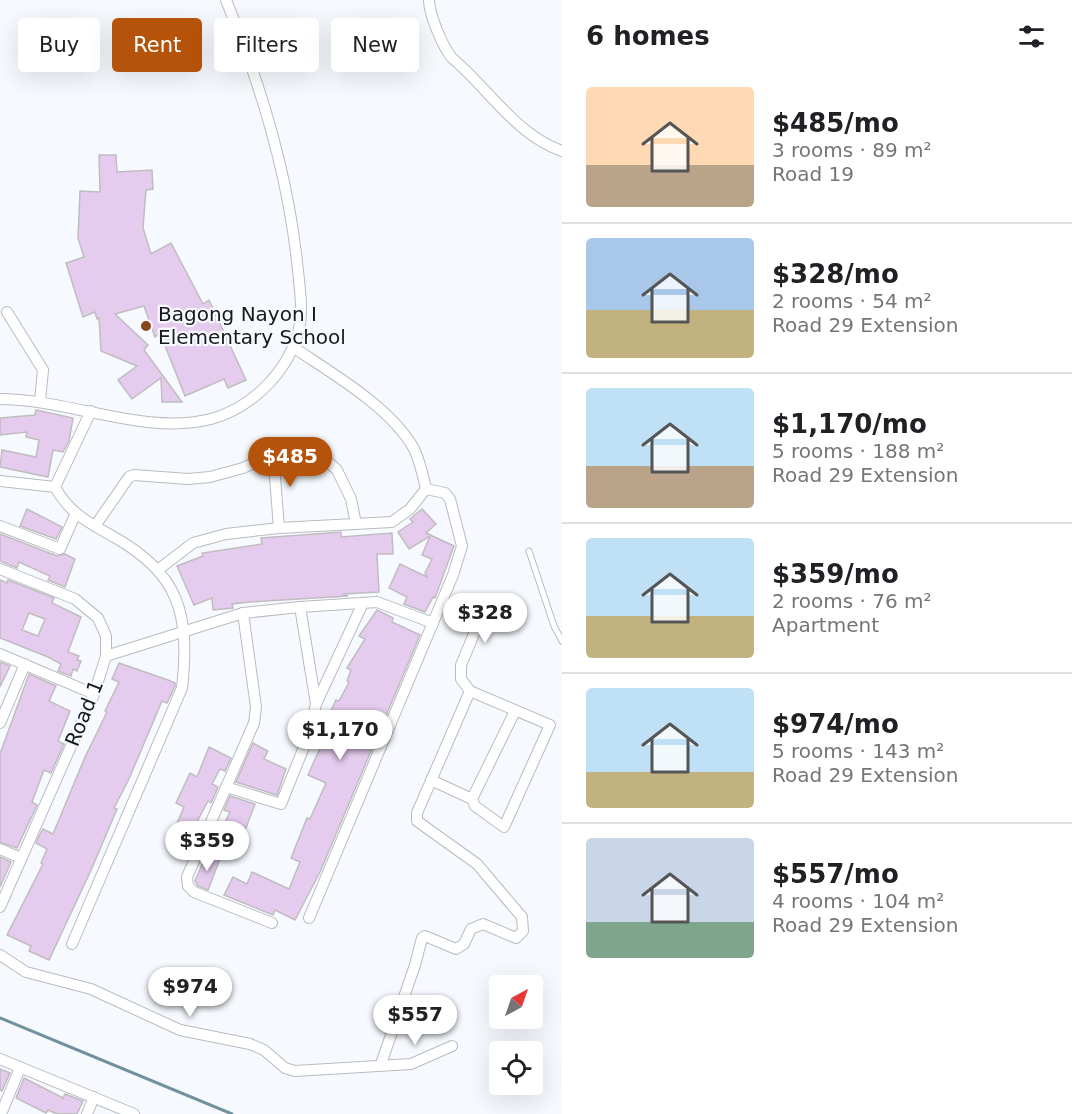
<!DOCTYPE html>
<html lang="en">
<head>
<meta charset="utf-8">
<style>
	body { margin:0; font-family:"DejaVu Sans",sans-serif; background:#f6f6f6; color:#202124; height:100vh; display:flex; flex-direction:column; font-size:22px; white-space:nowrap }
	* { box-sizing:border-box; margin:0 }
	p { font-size:20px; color:#757577 }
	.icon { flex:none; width:33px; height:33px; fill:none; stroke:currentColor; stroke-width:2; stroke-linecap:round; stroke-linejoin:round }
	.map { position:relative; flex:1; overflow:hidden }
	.drawer { display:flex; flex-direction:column; background:#fff; width:510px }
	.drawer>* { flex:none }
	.guide { position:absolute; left:18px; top:18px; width:453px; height:54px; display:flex; gap:12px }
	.needle { width:39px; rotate:40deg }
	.controls { position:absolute; left:489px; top:975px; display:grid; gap:12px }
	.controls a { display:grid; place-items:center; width:54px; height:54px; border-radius:6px; background:#fff; box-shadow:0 6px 24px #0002; font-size:30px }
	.price { position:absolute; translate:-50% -51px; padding:0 14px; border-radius:21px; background:#fff; color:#222; font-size:20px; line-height:39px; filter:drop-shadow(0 2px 3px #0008) }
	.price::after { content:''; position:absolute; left:50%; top:36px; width:18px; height:14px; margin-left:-9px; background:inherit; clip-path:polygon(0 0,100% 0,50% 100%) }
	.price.active { background:#b45309; color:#fff }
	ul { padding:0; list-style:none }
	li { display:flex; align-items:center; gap:18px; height:150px; padding:0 24px }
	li+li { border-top:2px solid #e0e0e0 }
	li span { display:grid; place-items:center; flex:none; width:168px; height:120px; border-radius:6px; color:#555 }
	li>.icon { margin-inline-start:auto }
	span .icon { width:72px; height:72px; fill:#fffc; stroke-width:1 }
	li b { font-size:26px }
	h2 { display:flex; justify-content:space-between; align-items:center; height:72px; padding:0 24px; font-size:26px }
	.pill { padding:0 21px; border-radius:6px; background:#fff; box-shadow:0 6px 24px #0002; font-size:21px; line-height:54px }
	.pill.active { background:#b45309; color:#fff }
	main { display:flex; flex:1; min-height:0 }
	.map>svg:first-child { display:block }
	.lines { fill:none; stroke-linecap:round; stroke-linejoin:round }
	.stream { stroke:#71909e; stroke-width:3 }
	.building { fill:#e5cbed; stroke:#c0bdc1; stroke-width:1.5; fill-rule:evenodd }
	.lane-casing { stroke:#b8bcc0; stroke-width:7 }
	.street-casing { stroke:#b8bcc0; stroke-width:12 }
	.lane { stroke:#fff; stroke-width:5 }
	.street { stroke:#fff; stroke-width:10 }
	.poi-dot { fill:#8b451d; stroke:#f6fafe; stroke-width:2 }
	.labels { text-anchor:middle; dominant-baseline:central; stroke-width:4.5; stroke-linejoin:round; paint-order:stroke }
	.poi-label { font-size:20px; fill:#17181a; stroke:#f6fafe; text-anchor:start }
	.street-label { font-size:20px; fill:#17181a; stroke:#f6fafe }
</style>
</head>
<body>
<main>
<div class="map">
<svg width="562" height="1114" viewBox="0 0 562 1114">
	<rect width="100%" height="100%" fill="#f6fafe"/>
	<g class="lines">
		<polyline class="stream" points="0,1018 232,1114"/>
	</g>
	<g class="building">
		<polygon points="99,155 116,155 117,172 152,170 153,189 146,190 143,228 151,254 171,243 203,304 209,300 246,380 228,388 224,379 185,396 160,333 155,337 144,306 115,314 148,345 144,350 182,402 162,402 161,378 132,399 118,380 137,366 101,351 99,318 97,319 95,312 83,317 66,263 84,257 78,238 80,191 100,192"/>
		<polygon points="36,410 73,418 69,441 63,452 53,450 48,477 0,467 2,450 36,457 39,440 26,437 27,432 0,435 0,418 35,415"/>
		<polygon points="27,509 62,527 56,539 20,526"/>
		<polygon points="422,509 436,524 426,533 454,546 435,598 433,597 425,612 404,604 407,597 389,588 400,564 427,577 425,573 432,559 422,555 430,536 409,549 398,532 413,522 410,519"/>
		<polygon points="341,532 341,537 392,533 393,554 377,554 379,592 343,594 348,596 250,602 232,604 233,608 213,610 212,598 194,605 177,566 203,556 202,553 262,544 261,538"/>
		<polygon points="0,534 57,556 65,554 75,559 65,587 48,580 50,576 19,562 17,568 0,561"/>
		<path d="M0,580L7,583L8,580L54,598L52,603L81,617L68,652L79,656L77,660L81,661L77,671L73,669L71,676L58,671L61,664L48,657L0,638ZM29,613L45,619L38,636L22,630Z"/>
		<polygon points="377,610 393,618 392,622 420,635 320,872 295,920 275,910 273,915 224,895 233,877 247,884 252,872 289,889 300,862 291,858 307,818 310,819 326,783 308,775 328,730 326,729 333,714 330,713 336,700 339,701 349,682 347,681 351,670 347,668 365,639 359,636"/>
		<polygon points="0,662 10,666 0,687"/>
		<polygon points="119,663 168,680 175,683 175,686 167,703 162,701 129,779 114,808 117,809 92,868 49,960 29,951 31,946 7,935 43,864 41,863 47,849 36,843 41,832 43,829 53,834 85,757 107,712 105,711 119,682 112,679"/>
		<polygon points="29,674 56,686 49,701 70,711 58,741 64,744 51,773 44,770 32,802 37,805 17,848 0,842 0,754"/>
		<polygon points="253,743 268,751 264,759 286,769 277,795 236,782"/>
		<polygon points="209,747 231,758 225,771 220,769 212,784 218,787 211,803 208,801 185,844 171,837 184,807 176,803 190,773 197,777"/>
		<polygon points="230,796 255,804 241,841 221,831 230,812 224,810"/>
		<polygon points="207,853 220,859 208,890 198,886 195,881"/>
		<polygon points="0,857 11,862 0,887"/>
		<polygon points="0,1069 10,1073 2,1091 0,1090"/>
		<polygon points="24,1078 63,1098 65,1094 83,1101 77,1114 57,1114 48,1110 46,1113 16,1098"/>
	</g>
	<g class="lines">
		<g class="lane-casing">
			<polyline id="lane" points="529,551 554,626 562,641"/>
		</g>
		<g class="street-casing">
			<g id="street">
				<path d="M429,0C429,15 443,47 452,58C489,89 516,135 562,151"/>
				<polyline points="7,312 43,370 40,401"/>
				<path d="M293,347C331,373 391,407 414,449C420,461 423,476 426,489L445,493L450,499L462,546L453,575L309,918"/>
				<path d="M0,399C69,399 144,436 211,419C252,408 289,371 299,329C303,312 300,289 298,271C289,178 261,85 226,0"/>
				<polyline points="273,452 279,528"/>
				<polyline points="0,481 55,487"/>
				<polyline points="0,526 60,549 75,515"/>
				<polyline points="95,526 129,477 134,475 188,479 210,477 243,468 288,447 304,449 325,459 337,470 351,499 356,524"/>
				<polyline points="0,569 75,599 98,618 106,636 106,656 94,694 0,907"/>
				<polyline points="159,569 193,543 226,534 279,528 392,522 410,509 426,489"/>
				<polyline points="300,607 316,704"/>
				<polyline points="243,613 256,707 254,723 187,877 188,886 194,892 272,923"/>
				<polyline points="0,654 94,694"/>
				<polyline points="106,656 243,613 300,607 377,602 433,623"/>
				<polyline points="0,723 25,664"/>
				<polyline points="431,780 472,799 475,806 504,827 550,725 470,691 461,679 461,665 488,600"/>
				<polyline points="226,787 281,804 310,732 316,704 363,603"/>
				<polyline points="472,799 515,711"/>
				<polyline points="0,849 21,858"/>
				<path d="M72,944L182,688C190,615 180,574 114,537C89,523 69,513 55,487L91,411"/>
				<polyline points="0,955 26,972 91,989 180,1030 250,1044 264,1050 285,1068 295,1071 411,1064 452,1046"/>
				<polyline points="0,1059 134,1114"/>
				<polyline points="381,1064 415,965 422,938 425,936 456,949 464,944 471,929 483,924 516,938 523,931 522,917 477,864 417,821 417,813 470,691"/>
				<polyline points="1,1114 20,1068"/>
				<polyline points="87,1114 94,1097"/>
			</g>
		</g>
		<use href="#lane" class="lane"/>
		<use href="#street" class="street"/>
	</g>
	<circle class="poi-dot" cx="146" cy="326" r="6"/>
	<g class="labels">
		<g class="poi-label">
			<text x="158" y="314">Bagong Nayon I<tspan x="158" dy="23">Elementary School</tspan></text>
		</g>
		<g class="street-label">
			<text transform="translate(84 713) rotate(-68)">Road 1</text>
		</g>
	</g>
</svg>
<div class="controls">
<a><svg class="needle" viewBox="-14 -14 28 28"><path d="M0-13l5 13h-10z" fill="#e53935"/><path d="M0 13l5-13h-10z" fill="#757577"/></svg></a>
<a><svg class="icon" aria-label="locate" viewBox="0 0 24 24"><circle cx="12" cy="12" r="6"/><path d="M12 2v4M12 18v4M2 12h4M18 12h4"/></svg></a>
</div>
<b class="price active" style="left:290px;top:488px">$485</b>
<b class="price" style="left:485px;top:644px">$328</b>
<b class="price" style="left:340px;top:761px">$1,170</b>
<b class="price" style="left:207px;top:872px">$359</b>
<b class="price" style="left:190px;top:1018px">$974</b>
<b class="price" style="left:415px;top:1046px">$557</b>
<div class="guide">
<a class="pill">Buy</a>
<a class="pill active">Rent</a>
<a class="pill">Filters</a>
<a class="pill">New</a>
</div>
</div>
<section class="drawer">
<h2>6 homes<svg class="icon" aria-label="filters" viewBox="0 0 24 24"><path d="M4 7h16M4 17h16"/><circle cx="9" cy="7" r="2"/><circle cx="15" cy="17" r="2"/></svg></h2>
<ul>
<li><span style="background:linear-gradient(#ffd9b3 65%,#b9a48a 0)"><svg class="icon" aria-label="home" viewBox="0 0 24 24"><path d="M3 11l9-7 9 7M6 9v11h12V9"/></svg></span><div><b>$485/mo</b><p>3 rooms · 89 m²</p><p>Road 19</p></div></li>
<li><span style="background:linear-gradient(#a9c7e8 60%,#c2b280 0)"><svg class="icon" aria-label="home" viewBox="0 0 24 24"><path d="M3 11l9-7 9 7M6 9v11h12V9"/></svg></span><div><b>$328/mo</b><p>2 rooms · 54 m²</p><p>Road 29 Extension</p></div></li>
<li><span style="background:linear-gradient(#bfe0f5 65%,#b9a48a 0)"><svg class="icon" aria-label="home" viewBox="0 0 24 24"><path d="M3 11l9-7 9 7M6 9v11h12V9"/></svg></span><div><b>$1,170/mo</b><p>5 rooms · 188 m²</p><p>Road 29 Extension</p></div></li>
<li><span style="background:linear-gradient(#bfe0f5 65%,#c2b280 0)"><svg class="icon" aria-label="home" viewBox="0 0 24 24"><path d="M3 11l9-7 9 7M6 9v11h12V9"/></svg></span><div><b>$359/mo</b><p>2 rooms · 76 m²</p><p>Apartment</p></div></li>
<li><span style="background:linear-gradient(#bfe0f5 70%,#c2b280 0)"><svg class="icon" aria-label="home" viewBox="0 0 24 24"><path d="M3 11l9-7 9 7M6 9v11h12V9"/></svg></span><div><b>$974/mo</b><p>5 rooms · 143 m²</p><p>Road 29 Extension</p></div></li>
<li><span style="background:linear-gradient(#c9d6e8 70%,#7fa58c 0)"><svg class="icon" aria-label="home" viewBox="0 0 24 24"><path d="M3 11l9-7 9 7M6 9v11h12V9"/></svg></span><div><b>$557/mo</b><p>4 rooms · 104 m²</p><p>Road 29 Extension</p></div></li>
</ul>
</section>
</main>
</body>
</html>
